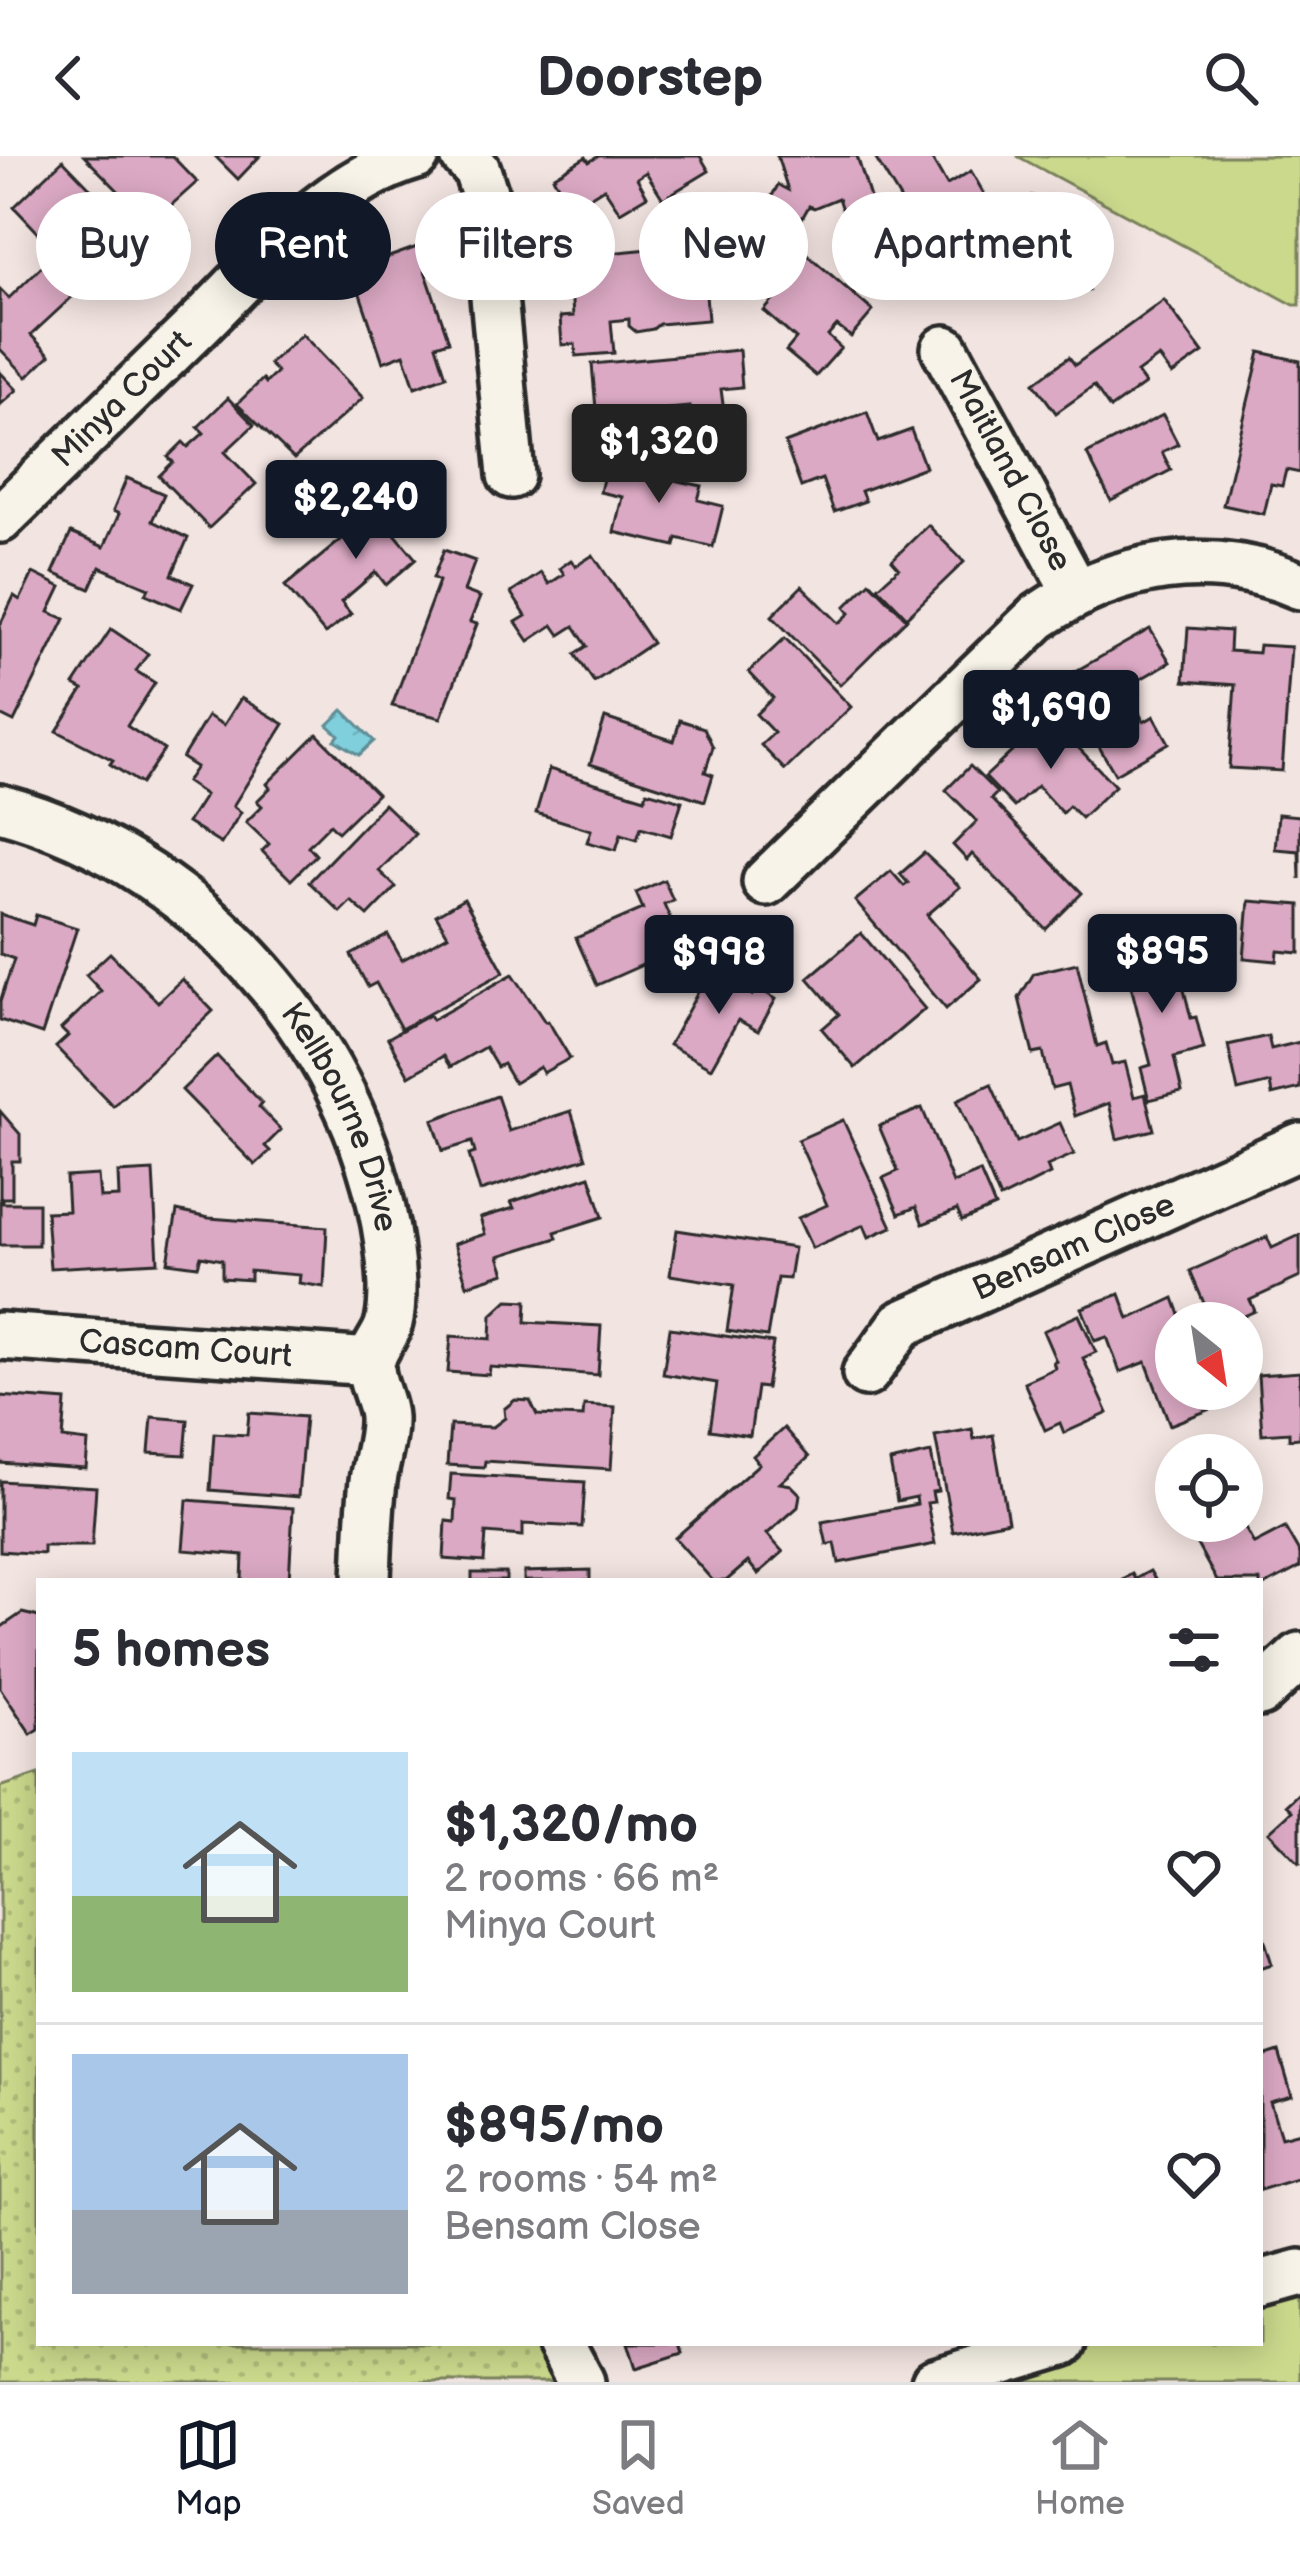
<!DOCTYPE html>
<html lang="en">
<head>
<meta charset="utf-8">
<style>
	body { margin:0; font-family:"Balsamiq Sans",sans-serif; background:#f7f7f7; color:#2b2b33; height:100vh; display:flex; flex-direction:column; font-size:45px; white-space:nowrap }
	* { box-sizing:border-box; margin:0 }
	p { font-size:39px; color:#7c7c81 }
	.icon { flex:none; width:66px; height:66px; fill:none; stroke:currentColor; stroke-width:2; stroke-linecap:round; stroke-linejoin:round }
	.map { position:relative; flex:1; overflow:hidden }
	.drawer { position:absolute; left:36px; top:1422px; width:1227px; height:768px; display:flex; flex-direction:column; background:#fff; border-radius:0px; box-shadow:0 6px 30px #0003 }
	.drawer>* { flex:none }
	.banner { position:absolute; left:36px; top:36px; width:1230px; height:108px; display:flex; gap:24px }
	.needle { width:78px; rotate:150deg }
	.buttons { position:absolute; left:1155px; top:1146px; display:grid; gap:24px }
	.buttons a { display:grid; place-items:center; width:108px; height:108px; border-radius:50%; background:#fff; box-shadow:0 6px 30px #0003; font-size:60px }
	.price { position:absolute; translate:-50% -102px; padding:0 27px; border-radius:12px; background:#111827; color:#fff; font-size:39px; line-height:78px; filter:drop-shadow(0 3px 6px #0008) }
	.price::after { content:''; position:absolute; left:50%; top:72px; width:36px; height:27px; margin-left:-18px; background:inherit; clip-path:polygon(0 0,100% 0,50% 100%) }
	.price.selected { background:#222; color:#fff }
	ul { padding:0; list-style:none }
	li { display:flex; align-items:center; gap:36px; height:300px; padding:0 36px }
	li+li { border-top:3px solid #e1e1e2 }
	li span { display:grid; place-items:center; flex:none; width:336px; height:240px; border-radius:0px; color:#555 }
	li>.icon { margin-inline-start:auto }
	span .icon { width:144px; height:144px; fill:#fffc; stroke-width:1 }
	li b { font-size:51px }
	h2 { display:flex; justify-content:space-between; align-items:center; height:144px; padding:0 36px; font-size:51px }
	.tag { padding:0 42px; border-radius:54px; background:#fff; box-shadow:0 6px 30px #0003; font-size:42px; line-height:108px }
	.tag.selected { background:#111827; color:#fff }
	header { display:flex; justify-content:space-between; align-items:center; height:156px; padding:0 36px; background:#fff; font-size:54px; font-weight:600 }
	.dock { display:flex; justify-content:space-around; align-items:center; height:168px; border-top:3px solid #e1e1e2; background:#fff; font-size:33px; color:#7c7c81 }
	.dock a { display:grid; justify-items:center; gap:6px }
	.dock .selected { color:#111827 }
	.map>svg:first-child { display:block }
	.green { fill:#cad98c; stroke:#7a825c; stroke-width:3 }
	.park { fill:url(#park-dots); stroke:#7a825c; stroke-width:3 }
	.water { fill:url(#water-ripples); stroke:#5e8d95; stroke-width:3 }
	.building { fill:#dca9c4; stroke:#2b2b2b; stroke-width:3 }
	.lines { fill:none; stroke-linecap:round; stroke-linejoin:round }
	.minor-casing { stroke:#2b2b2b; stroke-width:54 }
	.minor { stroke:#f7f3e8; stroke-width:45 }
	.labels { text-anchor:middle; dominant-baseline:central; stroke-width:9; stroke-linejoin:round; paint-order:stroke }
	.street-label { font-size:33px; fill:#2b2b2b; stroke:#f7f3e8 }
</style>
</head>
<body>
<header><svg class="icon" aria-label="back" viewBox="0 0 24 24"><path d="M15 5l-7 7 7 7"/></svg>Doorstep<svg class="icon" aria-label="search" viewBox="0 0 24 24"><circle cx="10" cy="10" r="6"/><path d="M15 15l6 6"/></svg></header>
<div class="map">
<svg width="1300" height="2226" viewBox="0 0 1300 2226">
	<defs>
		<pattern id="park-dots" width="8" height="8" patternUnits="userSpaceOnUse" patternTransform="scale(3)"><rect width="8" height="8" fill="#cad98c"/><path d="M2 2h.1M6 6h.1" fill="none" stroke="#aeba79" stroke-width="1.8" stroke-linecap="round"/></pattern>
		<pattern id="water-ripples" width="26" height="14" patternUnits="userSpaceOnUse" patternTransform="scale(3)"><rect width="26" height="14" fill="#80cfdc"/><path d="M2 4q2-2 4 0t4 0M15 11q2-2 4 0t4 0" fill="none" stroke="#6fb2bd"/></pattern>
	</defs>
	<rect width="100%" height="100%" fill="#f2e4e1"/>
	<filter id="ink" filterUnits="userSpaceOnUse"><feTurbulence type="fractalNoise" baseFrequency=".00833" numOctaves="2"/><feDisplacementMap in="SourceGraphic" scale="24" xChannelSelector="R" yChannelSelector="G"/><feConvolveMatrix kernelMatrix="1 2 1 2 8 2 1 2 1" color-interpolation-filters="sRGB"/></filter>
	<g filter="url(#ink)">
		<g class="green">
			<polygon points="1017,0 1300,0 1300,149 1294,149"/>
			<polygon points="1300,2117 1300,2226 935,2226 1063,2187 1260,2187 1260,2128"/>
		</g>
		<polygon class="park" points="39,1618 39,2187 547,2187 552,2226 0,2226 0,1631"/>
		<polygon class="water" points="343,554 374,585 359,599 335,584 339,579 328,569"/>
		<g class="building">
			<polygon points="84,0 172,0 197,26 167,53 190,76 166,99 136,70 145,62"/>
			<polygon points="215,0 260,0 238,23"/>
			<polygon points="599,0 700,0 709,15 663,43 646,16 637,22 647,40 620,56 604,32 572,52 553,21 586,1 589,6"/>
			<polygon points="777,0 857,0 872,48 843,57 838,42 814,52 809,50 796,73 764,54 778,29 788,34"/>
			<polygon points="874,0 930,0 947,29 971,15 990,48 985,68 958,84 966,97 942,112"/>
			<polygon points="63,4 147,91 151,87 175,112 148,137 126,114 118,122 108,112 100,120 90,110 82,118 61,97 67,92 61,85 47,86 14,51"/>
			<polygon points="1032,40 1077,50 1069,91 1096,96 1089,134 1050,126 1047,139 1012,132"/>
			<polygon points="771,67 873,155 851,181 837,170 828,180 841,192 816,220 786,195 796,183 764,155 775,142 740,112"/>
			<polygon points="985,73 1021,80 1013,120 977,113"/>
			<polygon points="702,88 708,164 659,168 653,173 636,176 629,170 629,163 611,165 614,197 576,200 575,188 562,189 560,161 573,160 571,133 558,134 556,102"/>
			<polygon points="417,91 449,185 436,189 446,220 415,231 404,198 383,206 359,135 369,132 361,111"/>
			<polygon points="42,110 72,141 31,179 50,199 27,221 0,193 0,133 9,142"/>
			<polygon points="1164,144 1203,197 1172,219 1159,201 1137,217 1145,228 1110,253 1094,230 1056,257 1034,227 1069,201 1075,209"/>
			<polygon points="302,178 363,242 294,303 237,248 263,223 266,227 277,216 269,208"/>
			<polygon points="739,194 742,231 721,233 724,256 691,259 690,251 648,255 651,295 613,298 608,252 596,253 592,208"/>
			<polygon points="1260,196 1300,205 1300,317 1286,314 1282,330 1271,328 1264,358 1223,349"/>
			<polygon points="0,216 17,234 0,249"/>
			<polygon points="228,242 254,269 225,296 256,328 209,372 159,320 173,306 168,301 183,286 188,291 204,277 198,271"/>
			<polygon points="867,256 878,286 911,274 925,311 861,335 865,345 834,356 822,323 801,331 785,287"/>
			<polygon points="1163,259 1178,288 1162,296 1171,314 1111,345 1087,298"/>
			<polygon points="608,301 643,308 641,317 702,330 698,344 723,350 713,391 677,382 675,390 614,376 622,341 600,336"/>
			<polygon points="127,322 164,338 152,365 188,382 172,419 193,428 181,453 146,438 149,432 100,411 90,433 53,417 71,377 104,391 119,358 113,355"/>
			<polygon points="397,330 419,358 395,378 416,403 386,429 376,416 341,446 351,458 325,478 285,430 370,360 366,355"/>
			<polygon points="928,369 964,406 907,461 878,431 899,412 892,404"/>
			<polygon points="444,394 475,405 464,435 480,441 470,466 477,468 441,562 392,550 439,425 433,422"/>
			<polygon points="593,399 652,487 594,526 575,498 587,490 574,470 560,479 553,469 529,485 516,466 526,460 511,437 541,417 549,428 564,418 560,412 571,404 576,410"/>
			<polygon points="33,417 61,431 49,456 65,463 14,566 0,559 0,469 14,440 20,444"/>
			<polygon points="870,426 907,463 840,529 772,460 802,430 839,467 850,457 845,451"/>
			<polygon points="1188,472 1230,475 1229,495 1258,497 1259,489 1291,491 1282,615 1229,612 1235,529 1184,525"/>
			<polygon points="111,473 148,498 136,515 155,527 127,570 164,594 141,628 110,608 113,604 57,575 83,534 74,529"/>
			<polygon points="1150,473 1170,506 1125,532 1144,566 1154,560 1169,587 1115,618 1060,524"/>
			<polygon points="785,482 851,551 785,614 761,589 774,577 756,558 773,542 749,516"/>
			<polygon points="241,542 284,568 233,650 241,656 221,688 187,667 205,639 186,626 196,611 182,602 208,560 224,569"/>
			<polygon points="1049,561 1115,630 1081,662 1069,650 1062,657 1037,630 1014,651 985,621"/>
			<polygon points="605,562 674,585 680,564 704,572 713,591 705,616 713,619 705,645 590,608"/>
			<polygon points="317,578 377,638 338,676 330,668 308,690 316,699 291,724 262,695 269,688 246,666 262,650 257,645 270,632 267,628"/>
			<polygon points="970,610 997,637 991,643 1082,737 1046,773 972,698 967,704 953,689 977,665 946,634"/>
			<polygon points="549,613 645,642 647,635 682,645 671,680 641,671 637,683 621,678 616,694 587,686 591,674 536,657"/>
			<polygon points="384,648 415,678 379,715 396,731 368,760 351,745 340,756 309,726"/>
			<polygon points="1278,658 1300,660 1300,723 1299,695 1275,693"/>
			<polygon points="924,697 960,731 927,759 981,823 946,853 855,745 891,715 904,730 908,727 900,718"/>
			<polygon points="664,724 673,744 664,748 683,791 597,829 576,782 643,753 636,737"/>
			<polygon points="464,743 504,816 401,873 376,827 368,831 351,799 388,779 402,804 448,779 436,759"/>
			<polygon points="1249,745 1300,749 1300,797 1278,795 1277,805 1244,802"/>
			<polygon points="0,758 33,769 36,759 77,772 42,878 0,864 0,846 14,803 0,798"/>
			<polygon points="861,777 925,853 855,912 822,873 839,858 808,822"/>
			<polygon points="1172,785 1191,862 1196,861 1204,893 1174,901 1182,936 1149,944 1141,912 1151,909 1123,798"/>
			<polygon points="110,797 158,846 182,823 213,855 113,950 56,891 68,880 61,873 101,835 86,819"/>
			<polygon points="1077,807 1097,890 1106,887 1112,909 1125,906 1134,941 1145,938 1154,974 1117,983 1109,947 1075,960 1067,929 1052,933 1043,896 1033,898 1019,842 1034,817"/>
			<polygon points="709,816 726,826 730,820 752,839 756,831 776,843 758,875 738,864 711,912 669,889"/>
			<polygon points="513,818 545,866 548,865 570,902 543,917 540,911 514,927 503,908 497,911 485,891 450,911 443,900 409,920 388,882 429,859 432,864"/>
			<polygon points="1268,880 1271,893 1300,886 1300,932 1272,939 1270,927 1238,935 1228,889"/>
			<polygon points="217,900 262,947 259,951 281,974 265,990 270,995 255,1009 182,934"/>
			<polygon points="991,928 1017,986 1060,967 1074,998 1047,1010 1050,1018 1000,1043 957,944"/>
			<polygon points="497,940 509,975 571,955 586,1002 480,1035 469,999 475,997 472,986 443,995 433,964"/>
			<polygon points="922,952 953,1027 980,1016 995,1051 962,1065 957,1054 923,1068 916,1051 899,1058 883,1022 898,1015 879,970"/>
			<polygon points="0,955 20,978 20,1005 12,1005 12,1042 2,1042 2,1047 38,1047 38,1089 0,1089"/>
			<polygon points="843,964 892,1071 869,1081 864,1069 812,1092 798,1062 827,1049 798,984"/>
			<polygon points="153,1015 158,1106 50,1112 46,1056 68,1055 66,1021 98,1019 100,1042 119,1041 118,1017"/>
			<polygon points="590,1020 603,1061 555,1076 557,1082 499,1100 505,1117 467,1129 454,1088 485,1078 480,1062 514,1052 511,1046"/>
			<polygon points="177,1055 209,1062 327,1071 324,1131 299,1127 300,1119 250,1115 250,1124 222,1122 222,1104 201,1100 198,1110 168,1106"/>
			<polygon points="677,1074 794,1092 789,1123 777,1122 767,1181 727,1175 734,1129 670,1119"/>
			<polygon points="1300,1079 1300,1121 1250,1144 1255,1155 1231,1166 1226,1154 1210,1161 1190,1115 1267,1081 1272,1092"/>
			<polygon points="1120,1138 1129,1163 1174,1142 1183,1167 1176,1167 1176,1233 1207,1233 1214,1252 1170,1269 1146,1206 1120,1216 1107,1181 1095,1185 1082,1152"/>
			<polygon points="508,1144 527,1145 526,1166 601,1170 598,1219 490,1211 489,1219 448,1216 451,1180 491,1183 492,1159"/>
			<polygon points="1079,1159 1096,1196 1083,1202 1108,1257 1064,1277 1060,1267 1045,1274 1024,1226 1055,1212 1053,1206 1056,1205 1043,1175"/>
			<polygon points="670,1172 773,1187 766,1232 757,1231 750,1280 710,1274 717,1227 663,1218"/>
			<polygon points="1300,1216 1300,1282 1289,1283 1289,1276 1262,1278 1258,1219"/>
			<polygon points="0,1240 66,1245 63,1283 88,1286 86,1313 0,1307"/>
			<polygon points="515,1244 530,1245 537,1259 583,1261 584,1249 615,1251 611,1313 485,1305 484,1311 447,1309 450,1269 493,1271 505,1262 504,1253"/>
			<polygon points="249,1257 305,1261 298,1341 210,1334 214,1277 247,1279"/>
			<polygon points="152,1261 188,1264 185,1299 149,1297"/>
			<polygon points="784,1272 809,1301 780,1327 791,1329 800,1338 798,1351 767,1378 783,1396 758,1418 748,1406 726,1425 713,1425 675,1382 759,1308 753,1300"/>
			<polygon points="972,1273 974,1283 993,1279 1008,1365 953,1376 935,1280"/>
			<polygon points="931,1297 938,1335 932,1336 934,1346 927,1347 935,1388 839,1407 835,1387 827,1389 822,1366 917,1348 916,1341 897,1345 890,1306"/>
			<polygon points="451,1318 585,1326 582,1371 523,1368 523,1380 486,1377 484,1406 444,1403 446,1365 455,1366 456,1344 449,1343"/>
			<polygon points="1242,1324 1254,1345 1242,1351"/>
			<polygon points="0,1325 96,1331 92,1390 43,1390 43,1398 0,1395"/>
			<polygon points="187,1344 293,1352 289,1425 242,1425 243,1399 183,1394"/>
			<polygon points="1184,1365 1241,1365 1254,1388 1285,1372 1300,1398 1300,1411 1260,1432 1260,1425 1217,1425"/>
			<polygon points="590,1414 590,1425 524,1425 524,1416"/>
			<polygon points="1150,1415 1156,1425 1119,1425 1132,1418 1135,1423"/>
			<rect x="472" y="1417" width="34" height="8"/>
			<polygon points="22,1457 39,1461 39,1573 31,1578 0,1532 0,1472"/>
			<polygon points="1300,1636 1300,1707 1299,1707 1269,1676 1292,1655 1286,1649"/>
			<polygon points="1260,1769 1272,1808 1260,1812"/>
			<polygon points="1279,1896 1292,1940 1270,1946 1281,1981 1300,1976 1300,2022 1260,2034 1260,1902"/>
			<polygon points="628,2187 680,2187 683,2197 636,2212"/>
		</g>
		<g class="lines">
			<g class="minor-casing">
				<g id="minor">
					<polyline points="464,0 477,14 484,36 511,319"/>
					<path id="s1" d="M945,193L1076,437"/>
					<path id="s2" d="M0,363C64,300 128,237 192,175C259,110 324,27 416,0"/>
					<path id="s3" d="M0,652C210,708 382,910 392,1130C392,1145 392,1162 386,1175C381,1186 372,1196 371,1208C370,1226 382,1244 383,1261C384,1282 376,1304 373,1325C369,1358 368,1392 367,1425"/>
					<path d="M766,726L1038,461C1116,407 1211,391 1300,430"/>
					<path id="s4" d="M0,1180L371,1206"/>
					<path id="s5" d="M866,1217L902,1168L1300,990"/>
					<polyline points="1260,1537 1300,1500"/>
					<polyline points="1260,2128 1300,2117"/>
					<polyline points="560,2187 581,2226"/>
					<polyline points="935,2226 1063,2187"/>
				</g>
			</g>
			<use href="#minor" class="minor"/>
		</g>
	</g>
	<g class="labels">
		<g class="street-label">
			<text stroke="none"><textPath href="#s2" startOffset="171">Minya Court</textPath></text>
			<text stroke="none"><textPath href="#s1" startOffset="138">Maitland Close</textPath></text>
			<text stroke="none"><textPath href="#s3" startOffset="480">Kellbourne Drive</textPath></text>
			<text stroke="none"><textPath href="#s5" startOffset="249">Bensam Close</textPath></text>
			<text stroke="none"><textPath href="#s4" startOffset="186">Cascam Court</textPath></text>
		</g>
	</g>
</svg>
<div class="buttons">
<a><svg class="needle" viewBox="-14 -14 28 28"><path d="M0-13l5 13h-10z" fill="#e53935"/><path d="M0 13l5-13h-10z" fill="#7c7c81"/></svg></a>
<a><svg class="icon" aria-label="locate" viewBox="0 0 24 24"><circle cx="12" cy="12" r="6"/><path d="M12 2v4M12 18v4M2 12h4M18 12h4"/></svg></a>
</div>
<b class="price selected" style="left:659px;top:350px">$1,320</b>
<b class="price" style="left:356px;top:406px">$2,240</b>
<b class="price" style="left:1051px;top:616px">$1,690</b>
<b class="price" style="left:1162px;top:860px">$895</b>
<b class="price" style="left:719px;top:861px">$998</b>
<div class="banner">
<a class="tag">Buy</a>
<a class="tag selected">Rent</a>
<a class="tag">Filters</a>
<a class="tag">New</a>
<a class="tag">Apartment</a>
</div>
<section class="drawer">
<h2>5 homes<svg class="icon" aria-label="filters" viewBox="0 0 24 24"><path d="M4 7h16M4 17h16"/><circle cx="9" cy="7" r="2"/><circle cx="15" cy="17" r="2"/></svg></h2>
<ul>
<li><span style="background:linear-gradient(#bfe0f5 60%,#8fb573 0)"><svg class="icon" aria-label="home" viewBox="0 0 24 24"><path d="M3 11l9-7 9 7M6 9v11h12V9"/></svg></span><div><b>$1,320/mo</b><p>2 rooms · 66 m²</p><p>Minya Court</p></div><svg class="icon" aria-label="heart" viewBox="0 0 24 24"><path d="M12 20l-8-8c-3-5 5-10 8-4 3-6 11-1 8 4z"/></svg></li>
<li><span style="background:linear-gradient(#a9c7e8 65%,#9aa5b1 0)"><svg class="icon" aria-label="home" viewBox="0 0 24 24"><path d="M3 11l9-7 9 7M6 9v11h12V9"/></svg></span><div><b>$895/mo</b><p>2 rooms · 54 m²</p><p>Bensam Close</p></div><svg class="icon" aria-label="heart" viewBox="0 0 24 24"><path d="M12 20l-8-8c-3-5 5-10 8-4 3-6 11-1 8 4z"/></svg></li>
</ul>
</section>
</div>
<nav class="dock">
<a class="selected"><svg class="icon" aria-label="map" viewBox="0 0 24 24"><path d="M3 6l6-2 6 2 6-2v14l-6 2-6-2-6 2zM9 4v14M15 6v14"/></svg>Map</a>
<a><svg class="icon" aria-label="saved" viewBox="0 0 24 24"><path d="M7 4h10v16l-5-4-5 4z"/></svg>Saved</a>
<a><svg class="icon" aria-label="home" viewBox="0 0 24 24"><path d="M3 11l9-7 9 7M6 9v11h12V9"/></svg>Home</a>
</nav>
</body>
</html>
